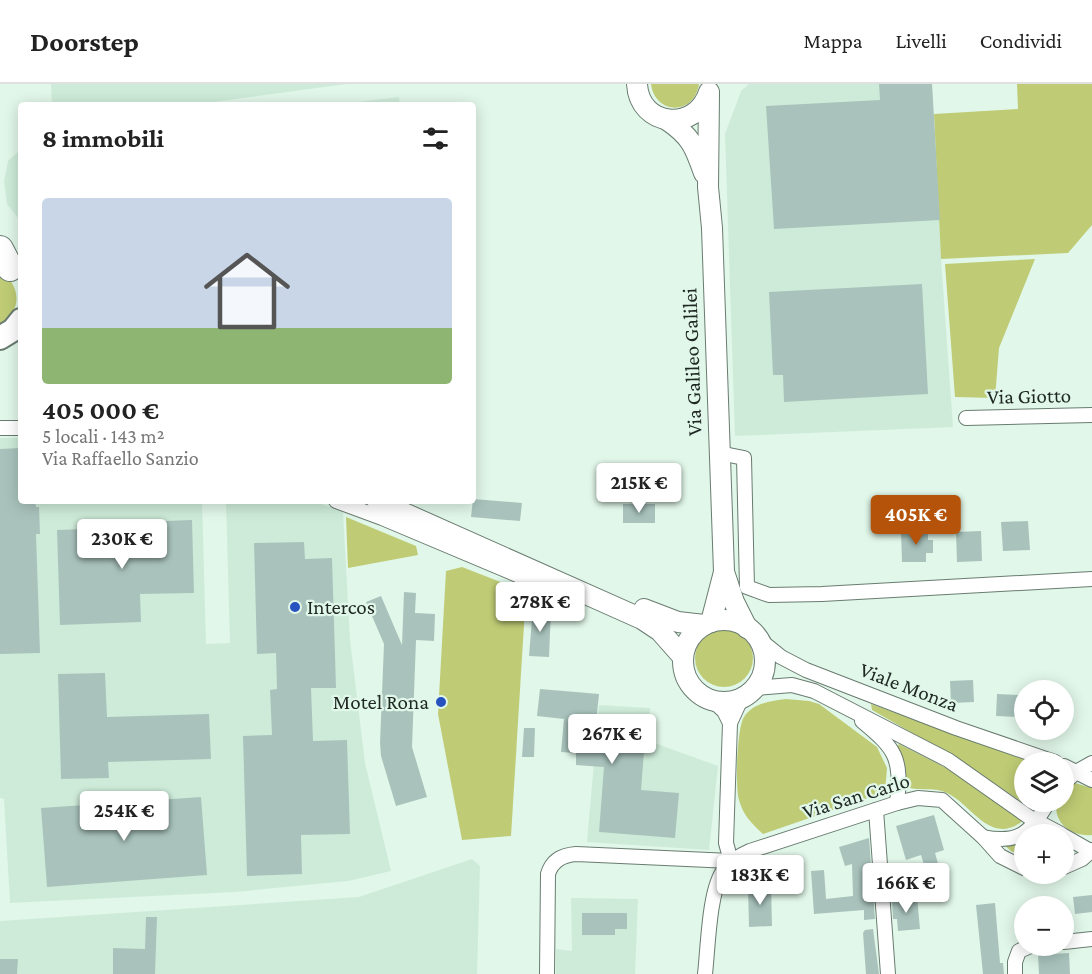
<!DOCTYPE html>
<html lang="it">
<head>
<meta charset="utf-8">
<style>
	body { margin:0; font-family:"Crimson Pro",serif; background:#f6f6f6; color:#222; height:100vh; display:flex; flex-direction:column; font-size:22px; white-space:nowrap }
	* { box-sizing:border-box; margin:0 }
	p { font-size:20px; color:#767676 }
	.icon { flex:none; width:33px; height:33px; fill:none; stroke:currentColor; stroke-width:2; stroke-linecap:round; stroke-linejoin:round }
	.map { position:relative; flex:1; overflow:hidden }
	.panel { position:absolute; left:18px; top:18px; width:458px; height:402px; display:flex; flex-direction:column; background:#fff; border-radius:6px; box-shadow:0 3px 15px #0003 }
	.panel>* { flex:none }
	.controls { position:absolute; left:1014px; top:596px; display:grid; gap:12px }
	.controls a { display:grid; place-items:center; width:60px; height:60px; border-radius:50%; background:#fff; box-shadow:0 3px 15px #0003; font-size:30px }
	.price { position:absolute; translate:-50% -51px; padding:0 14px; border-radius:6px; background:#fff; color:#222; font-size:20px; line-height:39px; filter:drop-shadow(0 2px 3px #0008) }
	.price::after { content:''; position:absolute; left:50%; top:36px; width:18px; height:14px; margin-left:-9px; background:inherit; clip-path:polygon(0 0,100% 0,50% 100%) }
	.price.current { background:#b45309; color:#fff }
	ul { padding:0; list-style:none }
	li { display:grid; align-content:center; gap:12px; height:318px; padding:0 24px }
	li span { display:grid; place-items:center; height:186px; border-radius:6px; color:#555 }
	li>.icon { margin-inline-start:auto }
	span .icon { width:108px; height:108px; fill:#fffc; stroke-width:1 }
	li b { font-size:26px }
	h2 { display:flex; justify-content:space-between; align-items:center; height:72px; padding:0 24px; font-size:26px }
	header { display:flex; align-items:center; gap:36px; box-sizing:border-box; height:84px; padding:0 30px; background:#fff; border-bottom:2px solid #e0e0e0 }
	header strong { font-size:28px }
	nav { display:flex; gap:33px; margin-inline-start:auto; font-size:21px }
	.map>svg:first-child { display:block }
	.built { fill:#ceebd9 }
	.green { fill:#bfcc75 }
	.building { fill:#a9c3bc }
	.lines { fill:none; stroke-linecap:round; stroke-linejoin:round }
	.street-casing { stroke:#697c70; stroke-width:16 }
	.secondary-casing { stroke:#697c70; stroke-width:22 }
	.primary-casing { stroke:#697c70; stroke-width:26 }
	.highway-casing { stroke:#697c70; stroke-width:28 }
	.street { stroke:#fff; stroke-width:14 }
	.secondary { stroke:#fff; stroke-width:20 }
	.primary { stroke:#fff; stroke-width:22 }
	.highway { stroke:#fff; stroke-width:26 }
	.poi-dot { fill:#2652c0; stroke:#e1f7e9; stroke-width:2 }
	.labels { text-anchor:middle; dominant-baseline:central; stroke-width:4.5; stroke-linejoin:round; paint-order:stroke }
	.street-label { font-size:21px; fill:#1f2823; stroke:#e1f7e9 }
	.poi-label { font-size:21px; fill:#1f2823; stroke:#e1f7e9; text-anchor:start }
</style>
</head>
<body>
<header>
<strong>Doorstep</strong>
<nav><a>Mappa</a><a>Livelli</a><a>Condividi</a></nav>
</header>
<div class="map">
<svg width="1092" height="890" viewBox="0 0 1092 890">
	<rect width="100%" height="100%" fill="#e1f7e9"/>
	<g class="built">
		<polygon points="51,0 346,0 191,21 52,21"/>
		<polygon points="749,0 932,0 941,175 953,343 735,352 725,50 741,7"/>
		<polygon points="399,13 400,21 334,21"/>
		<polygon points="21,65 21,138 7,120 4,97 8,77"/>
		<polygon points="0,354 21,354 21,417 202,417 206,560 230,559 226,417 313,417 343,428 350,556 365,679 391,787 348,797 234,808 10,819 4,715 0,714"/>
		<polygon points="599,621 650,624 649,657 718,682 709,766 587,758"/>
		<polygon points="472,775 480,782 477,890 0,890 0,837 359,813"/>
		<polygon points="571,814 638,815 635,890 556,890 556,865 572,867"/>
	</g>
	<g class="green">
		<path d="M651,0H699C694,32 655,31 651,0Z"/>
		<polygon points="1017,0 1092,0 1092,141 1068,169 941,175 934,30 1018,25"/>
		<polygon points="1035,175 999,264 995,314 955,313 945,180"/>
		<path d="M0,187C21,201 23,227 0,240Z"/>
		<polygon points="346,433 416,462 418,471 348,484"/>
		<polygon points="462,483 526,508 511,752 462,756 438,630 446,487"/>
		<circle cx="724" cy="574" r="29"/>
		<path d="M786,615L809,617L819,620L877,663L887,684L885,708L763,750C752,740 743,731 739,716C735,704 737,643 744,633C753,619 771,617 786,615Z"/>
		<polygon points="871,620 1031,678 1024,678 1024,717 1037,717 1032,725 963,678 872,626"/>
		<path d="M899,660L958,690L1024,736C990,763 973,721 947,709C935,703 922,707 910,704C900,693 905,675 897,663Z"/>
		<path d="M1075,699L1092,704V751C1072,753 1052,739 1057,717H1064V706Z"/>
		<polygon points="1024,751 1024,773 1011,767 1003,760"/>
	</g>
	<g class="building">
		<polygon points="879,0 932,0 940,136 774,145 766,22 880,16"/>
		<polygon points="922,200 928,310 784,318 783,291 773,291 769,208"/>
		<polygon points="21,364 21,417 35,417 36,423 39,423 40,450 36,450 40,569 0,570 0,365"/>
		<polygon points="473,415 522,419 520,437 471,433"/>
		<rect x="623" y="420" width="32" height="19"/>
		<polygon points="192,436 194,509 140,510 141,538 60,541 57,446 140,443 139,438"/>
		<polygon points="1028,437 1030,466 1003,467 1001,438"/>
		<polygon points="901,447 928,447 928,456 933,456 933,469 926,469 926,478 902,478"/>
		<polygon points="981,447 982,477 957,478 956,448"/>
		<polygon points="304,458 305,475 332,474 336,604 311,604 313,657 347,656 350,750 301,751 302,790 247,792 243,652 272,651 270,606 277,605 276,569 257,570 254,459"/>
		<polygon points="404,508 416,509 415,529 435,530 434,557 416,556 412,663 427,713 396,722 381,672 380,659 384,560 366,518 381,512 402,561"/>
		<polygon points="533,523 551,525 549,573 529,572"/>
		<polygon points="105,589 107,633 209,630 211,675 108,678 109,694 61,695 58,590"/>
		<polygon points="973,596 974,618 951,619 950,597"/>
		<polygon points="540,605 599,610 596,639 646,642 641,706 679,709 675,754 599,748 604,683 576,681 576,669 561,668 564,635 537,632"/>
		<polygon points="997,610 1019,611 1019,633 996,632"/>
		<polygon points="524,644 535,644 534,673 522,673"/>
		<polygon points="201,713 207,791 47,803 41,724"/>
		<polygon points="934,731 944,766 935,769 939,783 926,787 921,771 906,776 896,742"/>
		<polygon points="869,754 875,835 864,836 864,826 814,830 811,787 824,786 826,815 853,812 852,780 845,782 839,763"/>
		<polygon points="771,801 772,842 749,843 748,802"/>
		<polygon points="1092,811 1092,828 1075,830 1073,813"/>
		<polygon points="917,813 920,845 898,847 897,835 893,835 892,816"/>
		<polygon points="995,819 1000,879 1003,879 1004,890 983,890 976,821"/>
		<polygon points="582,829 627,829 627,845 615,845 615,851 582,851"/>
		<polygon points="146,833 157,833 155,890 113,890 113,864 145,865"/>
		<polygon points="873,845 879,890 866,890 863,849 865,846"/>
		<polygon points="1069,869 1070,890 1039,890 1038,871"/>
		<polygon points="0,875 18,875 17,890 0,890"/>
	</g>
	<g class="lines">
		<g class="street-casing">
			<g id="street">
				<polyline points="966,334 1092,331"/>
				<polyline points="0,344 21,344"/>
				<polyline points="719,369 744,374 747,503 769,511 822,510 1092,495"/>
				<polyline points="336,417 382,434 553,506"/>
				<polyline points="755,552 781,573 806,586 956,644 1055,678"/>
				<polyline points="754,604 792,601 814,607 948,676 1029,733 1061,750"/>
				<polyline points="711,615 724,627 730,639"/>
				<path d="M862,637C896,665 902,674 897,719"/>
				<polyline points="1064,682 1092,696"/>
				<polyline points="1064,699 1076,688 1092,679"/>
				<polyline points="876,726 888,890"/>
				<polyline points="1064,752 1092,768"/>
				<path d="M983,753C1021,761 1031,747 1049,717"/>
				<polyline points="731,777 726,759 730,639 742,613"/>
				<polyline points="1064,783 1082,775 1092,766"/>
				<polyline points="1064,858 1092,855"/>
				<path d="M547,890L548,790C552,776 563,771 576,770L731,777"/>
				<path d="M705,890C708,864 709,810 722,789C729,778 738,772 750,767L897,719L918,714L942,716L983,753L1000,772L1024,784"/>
				<polyline points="1015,890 1015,878 1019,867 1033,861"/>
			</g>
		</g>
		<g class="secondary-casing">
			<g id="secondary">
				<path d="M637,0C639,43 696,49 709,8"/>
				<polyline points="709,10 708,103 712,144 724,488 734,518 747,544"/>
				<path d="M667,36C691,52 695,63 704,89"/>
				<polyline points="377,417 642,535 660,547 683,573"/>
				<polyline points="644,525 678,538 704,541"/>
				<circle cx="724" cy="577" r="41"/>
				<polyline points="711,538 724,488"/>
			</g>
		</g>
		<g class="primary-casing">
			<polyline id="primary" points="0,254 13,246 21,236"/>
		</g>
		<g class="highway-casing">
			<polyline id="highway" points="0,165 10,184"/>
		</g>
		<use href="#street" class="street"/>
		<use href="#secondary" class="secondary"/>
		<use href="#primary" class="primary"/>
		<use href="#highway" class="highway"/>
	</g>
	<g class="poi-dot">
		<circle cx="295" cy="523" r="6"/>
		<circle cx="441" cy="618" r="6"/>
	</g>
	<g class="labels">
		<g class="street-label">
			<text transform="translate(692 278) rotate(-92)">Via Galileo Galilei</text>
			<text transform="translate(1029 312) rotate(-1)">Via Giotto</text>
			<text transform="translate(909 603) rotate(21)">Viale Monza</text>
			<text transform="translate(856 712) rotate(-17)">Via San Carlo</text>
		</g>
		<g class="poi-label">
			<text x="307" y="523">Intercos</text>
			<text x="429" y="618" text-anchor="end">Motel Rona</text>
		</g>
	</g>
</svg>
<div class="controls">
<a><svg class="icon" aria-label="locate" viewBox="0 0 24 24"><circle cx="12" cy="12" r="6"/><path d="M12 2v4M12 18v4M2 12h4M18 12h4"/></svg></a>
<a><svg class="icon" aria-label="layers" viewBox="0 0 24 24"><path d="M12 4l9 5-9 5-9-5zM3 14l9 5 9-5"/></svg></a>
<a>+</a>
<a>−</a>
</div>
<b class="price" style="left:639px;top:430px">215K €</b>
<b class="price current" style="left:916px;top:462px">405K €</b>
<b class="price" style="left:122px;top:486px">230K €</b>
<b class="price" style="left:540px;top:549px">278K €</b>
<b class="price" style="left:612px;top:681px">267K €</b>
<b class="price" style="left:124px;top:758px">254K €</b>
<b class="price" style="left:760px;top:822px">183K €</b>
<b class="price" style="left:906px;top:830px">166K €</b>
<section class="panel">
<h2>8 immobili<svg class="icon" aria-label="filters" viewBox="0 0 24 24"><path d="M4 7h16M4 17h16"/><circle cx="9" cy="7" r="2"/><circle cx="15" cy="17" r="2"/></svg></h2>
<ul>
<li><span style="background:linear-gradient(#c9d6e8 70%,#8fb573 0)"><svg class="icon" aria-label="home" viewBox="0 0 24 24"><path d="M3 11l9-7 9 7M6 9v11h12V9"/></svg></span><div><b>405 000 €</b><p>5 locali · 143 m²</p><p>Via Raffaello Sanzio</p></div></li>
</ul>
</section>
</div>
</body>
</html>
